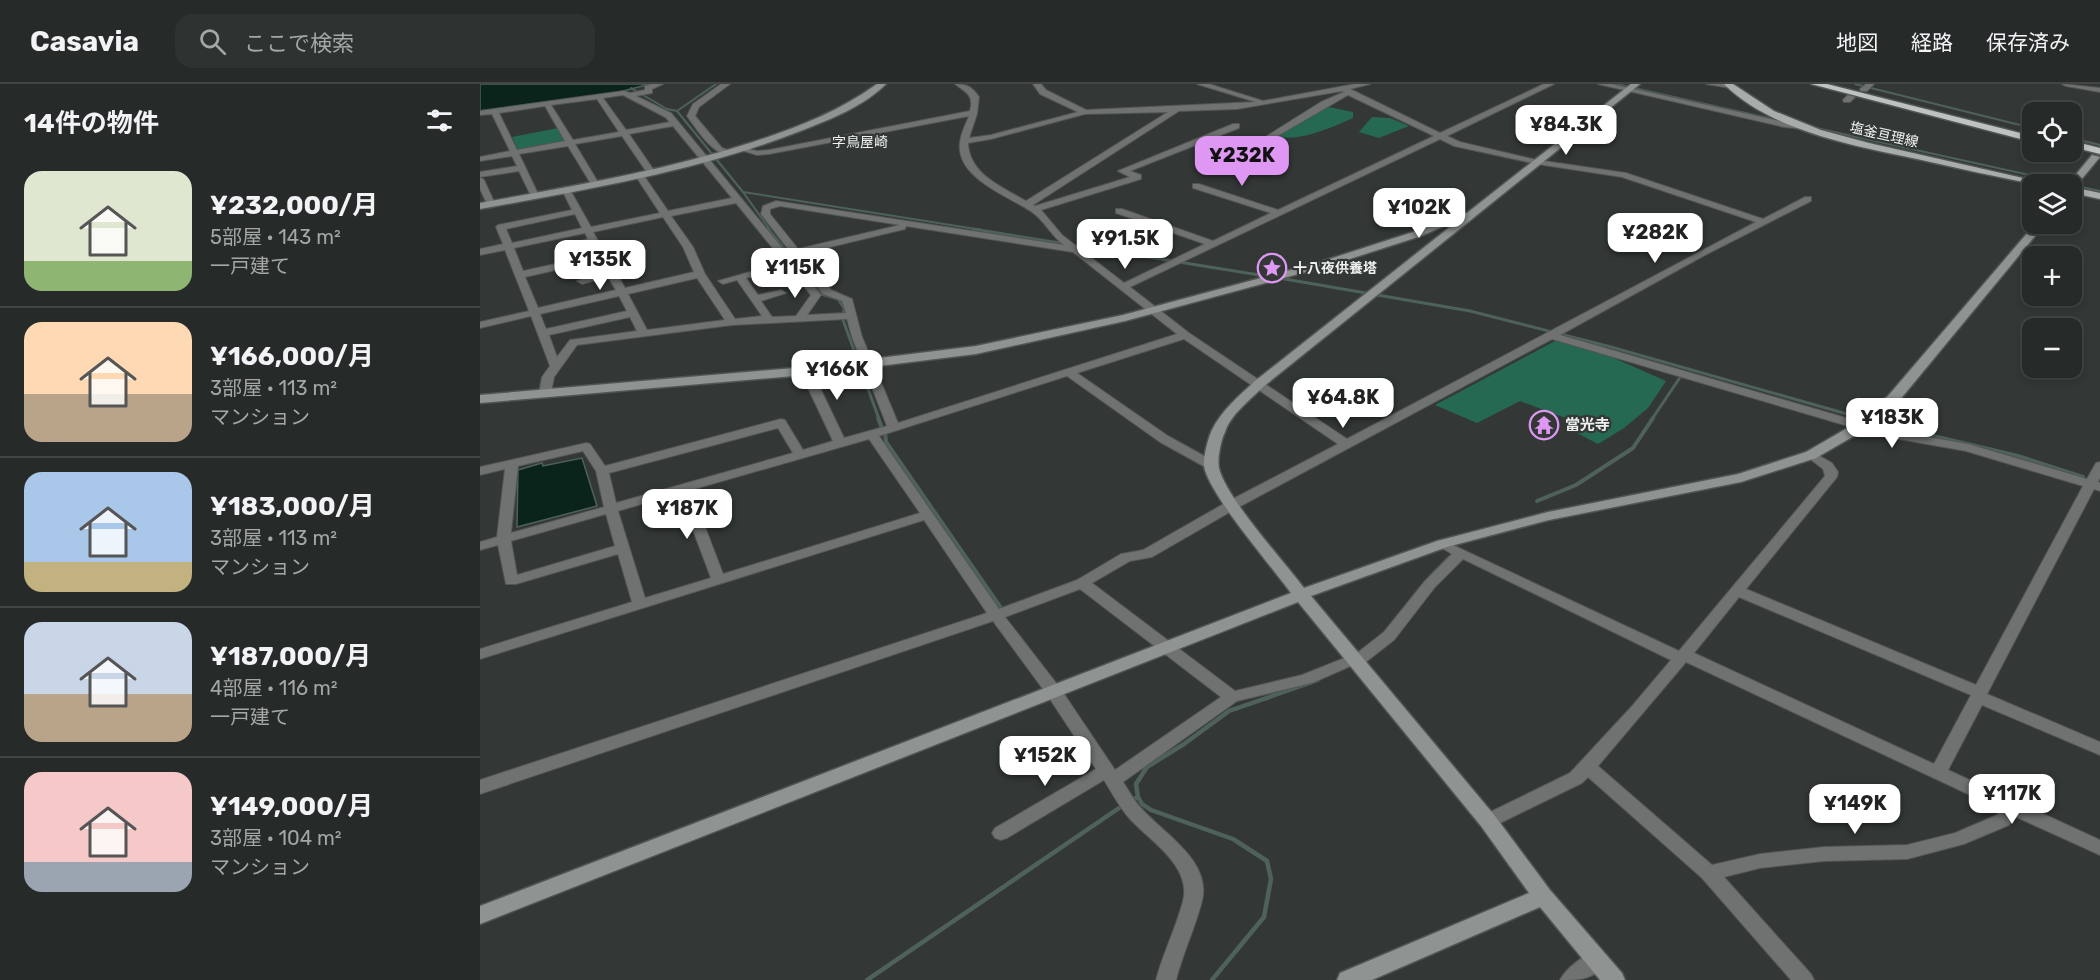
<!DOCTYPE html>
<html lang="ja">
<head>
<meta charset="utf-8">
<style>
	body { margin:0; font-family:Rubik,"Noto Sans JP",sans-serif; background:#2e3230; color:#f1f3f6; height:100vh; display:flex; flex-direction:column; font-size:22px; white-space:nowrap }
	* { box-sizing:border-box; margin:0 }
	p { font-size:20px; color:#a4a7a8 }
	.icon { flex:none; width:33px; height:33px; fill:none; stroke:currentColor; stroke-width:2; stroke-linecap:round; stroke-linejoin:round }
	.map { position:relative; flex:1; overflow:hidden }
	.sheet { display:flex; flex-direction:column; background:#262a28; width:480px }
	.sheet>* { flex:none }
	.fabs { position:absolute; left:1542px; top:18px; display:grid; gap:12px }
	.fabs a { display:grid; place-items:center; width:60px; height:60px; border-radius:12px; background:#262a28; box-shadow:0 3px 9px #0003,0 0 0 2px #424645; font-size:30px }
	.price { position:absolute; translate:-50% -51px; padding:0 14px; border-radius:12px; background:#fff; color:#222; font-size:20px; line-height:39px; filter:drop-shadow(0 2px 3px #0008) }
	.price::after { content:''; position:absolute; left:50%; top:36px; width:18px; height:14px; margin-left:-9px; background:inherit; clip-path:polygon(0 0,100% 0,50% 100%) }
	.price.on { background:#de98f3; color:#111 }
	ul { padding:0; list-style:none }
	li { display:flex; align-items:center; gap:18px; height:150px; padding:0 24px }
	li+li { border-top:2px solid #424645 }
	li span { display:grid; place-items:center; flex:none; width:168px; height:120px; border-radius:18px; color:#555 }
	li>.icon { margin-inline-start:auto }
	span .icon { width:72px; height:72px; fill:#fffc; stroke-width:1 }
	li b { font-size:26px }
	h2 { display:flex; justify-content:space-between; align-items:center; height:72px; padding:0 24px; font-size:26px }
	header { display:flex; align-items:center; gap:36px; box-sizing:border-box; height:84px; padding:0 30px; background:#262a28; border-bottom:2px solid #424645 }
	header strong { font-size:28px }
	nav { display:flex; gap:33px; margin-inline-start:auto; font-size:21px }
	.search { width:420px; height:54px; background:#2e3230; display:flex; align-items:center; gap:15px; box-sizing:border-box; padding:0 21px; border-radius:18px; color:#a4a7a8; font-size:22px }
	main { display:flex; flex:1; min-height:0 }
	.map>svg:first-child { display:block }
	.green { fill:#266953 }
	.water { fill:#0a231b; stroke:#4e615b; stroke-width:1.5 }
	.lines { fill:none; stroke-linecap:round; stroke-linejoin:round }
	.stream-far3 { stroke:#4e615b; stroke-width:2 }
	.stream-far2 { stroke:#4e615b; stroke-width:3 }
	.stream-far1 { stroke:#4e615b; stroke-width:4 }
	.stream { stroke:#4e615b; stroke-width:4.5 }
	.secondary-tunnel { stroke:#4f5452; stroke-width:9; stroke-dasharray:9 4.5; stroke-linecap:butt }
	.street-casing { stroke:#515654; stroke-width:2 }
	.secondary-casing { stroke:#515654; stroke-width:3 }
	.primary-casing { stroke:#515654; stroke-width:3 }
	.highway-casing { stroke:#515654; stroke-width:3 }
	.street { fill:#707271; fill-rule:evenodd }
	.secondary { fill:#8f9391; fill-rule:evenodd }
	.primary { fill:#a8acaa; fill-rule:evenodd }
	.highway { fill:#bdc3c1; fill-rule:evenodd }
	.labels { text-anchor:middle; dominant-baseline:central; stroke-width:4.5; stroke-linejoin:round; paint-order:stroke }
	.far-street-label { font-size:14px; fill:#eef1f0; stroke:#333836 }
	.far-neighbourhood-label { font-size:14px; fill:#eef1f0; stroke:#333836 }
	.far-poi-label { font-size:14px; font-weight:bold; fill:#eef1f0; stroke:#333836; text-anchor:start }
	.poi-label { font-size:15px; font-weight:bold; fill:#eef1f0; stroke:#333836; text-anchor:start }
</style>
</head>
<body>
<header>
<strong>Casavia</strong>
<div class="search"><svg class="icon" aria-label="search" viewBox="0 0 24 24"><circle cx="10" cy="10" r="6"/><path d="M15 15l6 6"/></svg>ここで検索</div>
<nav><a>地図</a><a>経路</a><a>保存済み</a></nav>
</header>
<main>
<section class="sheet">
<h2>14件の物件<svg class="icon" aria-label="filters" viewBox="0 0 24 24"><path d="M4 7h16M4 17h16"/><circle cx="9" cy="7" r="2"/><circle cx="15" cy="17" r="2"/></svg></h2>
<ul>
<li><span style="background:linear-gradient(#dfe7d0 75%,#8fb573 0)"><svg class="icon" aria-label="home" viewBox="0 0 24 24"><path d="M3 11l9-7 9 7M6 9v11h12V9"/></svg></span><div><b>¥232,000/月</b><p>5部屋 · 143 m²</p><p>一戸建て</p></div></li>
<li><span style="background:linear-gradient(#ffd9b3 60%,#b9a48a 0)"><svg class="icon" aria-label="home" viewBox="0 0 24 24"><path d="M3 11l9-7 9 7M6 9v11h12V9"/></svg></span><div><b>¥166,000/月</b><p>3部屋 · 113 m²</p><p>マンション</p></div></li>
<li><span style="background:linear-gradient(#a9c7e8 75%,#c2b280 0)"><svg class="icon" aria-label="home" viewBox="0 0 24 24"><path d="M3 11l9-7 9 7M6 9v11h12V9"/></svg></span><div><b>¥183,000/月</b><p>3部屋 · 113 m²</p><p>マンション</p></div></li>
<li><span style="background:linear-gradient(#c9d6e8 60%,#b9a48a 0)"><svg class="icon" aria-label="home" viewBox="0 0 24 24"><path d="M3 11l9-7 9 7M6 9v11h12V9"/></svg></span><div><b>¥187,000/月</b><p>4部屋 · 116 m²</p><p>一戸建て</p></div></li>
<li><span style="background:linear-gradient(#f6c9c9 75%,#9aa5b1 0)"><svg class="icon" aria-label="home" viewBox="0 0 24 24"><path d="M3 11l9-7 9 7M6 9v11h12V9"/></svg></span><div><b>¥149,000/月</b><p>3部屋 · 104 m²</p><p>マンション</p></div></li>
</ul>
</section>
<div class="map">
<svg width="1620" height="896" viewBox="0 0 1620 896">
	<rect width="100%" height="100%" fill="#333836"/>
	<g class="green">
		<path d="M849,23L873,28V34C853,43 817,59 796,52L839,25Z"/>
		<polygon points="892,33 910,34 929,42 899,54 879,48"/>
		<polygon points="78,44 86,58 38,66 32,53"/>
		<polygon points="1077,256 1127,271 1186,297 1168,324 1144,344 1118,360 1097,349 1099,339 1040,317 997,339 955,321"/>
	</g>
	<g class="water">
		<polygon points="0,0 170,0 135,9 0,27"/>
		<polygon points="102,374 117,422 37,443 38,386 62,379 63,382"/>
	</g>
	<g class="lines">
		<g class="stream-far3">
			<polyline points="1136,0 1288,34"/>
			<polyline points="1375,0 1552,44"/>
			<polyline points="151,4 187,25 197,27 263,108 502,146"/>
			<polyline points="197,27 236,0"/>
			<polyline points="1336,44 1590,100"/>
			<polyline points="1592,54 1620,61"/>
			<polyline points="1592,101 1620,107"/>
			<polyline points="263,108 290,146"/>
		</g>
		<g class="stream-far2">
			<polyline points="288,145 341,210 358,215 364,224 363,236 399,335"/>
			<polyline points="493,145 792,193"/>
			<polyline points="799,194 990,227 1131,263 1374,332"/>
			<polyline points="1172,335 1203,289"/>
		</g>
		<g class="stream-far1">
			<polyline points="398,334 402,344"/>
			<polyline points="1411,342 1538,372 1603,393"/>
			<polyline points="405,349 406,358 521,524"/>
			<polyline points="1057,417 1096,401 1153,364 1173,334"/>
			<polyline points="950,493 970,473"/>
		</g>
		<g class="stream">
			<polyline points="658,713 662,720 671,726 753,755 787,777 791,795 784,833 732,896"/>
			<polyline points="652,716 658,713 656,700 667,683 704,660 749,627 838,596"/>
			<polyline points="387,896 642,722"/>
		</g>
		<polyline class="secondary-tunnel" points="1615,73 1620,67"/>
		<g class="street-casing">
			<g id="street">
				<path d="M172,0H183L172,5V9L156,12L191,29L341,211L327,231L366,229L362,217L343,210L281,130L283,122L296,117L584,161C571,152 565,137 552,128C529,112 475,94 480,58C481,49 486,40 489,32L289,70L277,71L257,65L261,63L277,67L289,66L490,27C494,11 487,9 475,0C487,0 492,3 499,13L497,30L489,54L511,51L598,28L560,10L553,0H561L566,6L606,26L776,18L717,0H729L783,17L875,0H890L870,5L960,49L1064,0H1074L967,52L980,58L1057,76L1146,89L1283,135L1325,113H1331V117L1225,171L1080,251L1408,346L1488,360L1607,395L1616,379L1620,378V394L1618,398L1620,399V407L1614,405L1507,610L1620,658V671L1502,621L1468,686L1620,756V771L1534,732L1529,741L1484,760L1427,775L1344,777L1280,784L1244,793L1331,890L1334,896H1311L1222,794L1108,693L1102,699L1014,742L1008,744L1002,742L999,737L1002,732L1090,689L1153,621L1191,576L983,475L955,503L914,556L882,581H873L832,599L757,617L643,698C649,707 654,717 661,724C684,750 732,777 722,817C715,844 703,869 696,896H676C683,869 696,844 703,817C712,782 670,757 650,735C640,724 632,709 624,696L527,754L521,756L515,754L512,749L515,744L616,685L568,612L513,537L0,710V696L507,529L444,436L0,575V565L152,518L138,470L36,500H26L18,461L0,466V458L17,453L25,385L0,391V383L106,359L110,360L125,382L301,335L305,336L323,366L353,357L320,287L326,284L332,287L364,354L407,342L372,253L367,235L252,241L97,261L74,293L71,309L65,312L59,309L62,293L70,282L51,232L0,244V238L49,227L25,166L0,171V165L23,160L16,143L18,141L92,126L82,106L83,104H89L111,143L180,129L155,91L159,88L162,89L188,127L252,114L193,42L149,50L175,88L174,90H168L142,52L95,60L119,100L115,103L111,100L88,62L39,70L59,112L52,114L39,87L0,93L4,96L15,120L8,122L0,105V88L37,82L32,72L0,77V73L30,67L12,30L0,31V27L144,7L150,9L165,6V2ZM862,7L864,8L841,18L787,52L794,54L868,11L954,52L798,126L719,100H713V104L791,129L733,157L642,125H636V129L725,160L644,199L582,151L561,126L661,95V91L650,87L759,44V40H753L638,87L650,93L555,122L553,121L699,27L757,25ZM143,11L185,33L190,38L146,46L123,14ZM117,15L139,48L93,56L71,21ZM65,22L85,57L37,66L19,29ZM688,28L546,117C522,103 489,90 488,59L511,55L605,30ZM960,55L974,62L1057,80L1142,93L1276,138L867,355L709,249L650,203ZM256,119L331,211L316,232L292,233L281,217L306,209L301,206L278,211L266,194L287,189V185L284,184L238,197L243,200L257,196L282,232L255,235L225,190L213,163L191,132ZM300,122L420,141L318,165L290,130V125ZM95,130L102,144L32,159L26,145ZM183,133L203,163L214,188L145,204L113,148ZM426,142L593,168L697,250L418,339L382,253L372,215L351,206L321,170L425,145ZM105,149L108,155L80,163L85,166L111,160L117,171L43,187L34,164ZM120,176L126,187L97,197L102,200L128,193L136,206L58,224L45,193ZM217,194L245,236L167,246L148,210ZM139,212L147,227L66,245L60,230ZM150,233L157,247L90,256L77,273L69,251ZM704,255L858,360L747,418L663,466L641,470L597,496L519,525L399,352L587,292L680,358L727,384H735L737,381L735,378L688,352L597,289ZM1072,255L1402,352L1486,367L1603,402L1496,601L1266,505L1357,393L1358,388L1352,379L1331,367L1325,371L1343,385L1345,392L1199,567L962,456L957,457L955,460L972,470L945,497L904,548L877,569L822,591L755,607L612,499L650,477L672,473L757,424ZM298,344L313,369L136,419L129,389ZM389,355L440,429L243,490L211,406ZM103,367L116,387L124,423L31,449L38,382ZM199,409L231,494L165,514L138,427ZM126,430L135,462L37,491L31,457ZM600,505L741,613L635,686L580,604L525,533ZM1259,513L1491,611L1454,680L1214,569ZM1206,578L1520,725L1517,731L1475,749L1427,761L1344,763L1280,770L1232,781L1118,682Z"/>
				<path d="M241,0H250L219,23L215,32L242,64L250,67V71C232,71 217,45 207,32L213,20Z"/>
				<polygon points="1118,0 1131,0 1327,43 1323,45 1304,43"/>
				<polygon points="1226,0 1252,0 1255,2 1251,4"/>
				<polygon points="1386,0 1394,0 1387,7 1381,7 1380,5"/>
				<polygon points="1582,0 1620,4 1620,8 1586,2"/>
				<polygon points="1368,11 1375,13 1370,18 1364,18 1363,16"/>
				<path d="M1117,866L1124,869L1127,875C1117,896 1100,896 1080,896C1086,884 1104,871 1117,866Z"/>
			</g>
		</g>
		<g class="secondary-casing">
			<g id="secondary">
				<path d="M397,0H406C384,22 351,35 323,46C219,87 109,105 0,125V119C92,102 184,87 273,58C316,44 360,27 397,0Z"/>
				<path d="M1151,0H1160L783,303C770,316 751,330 745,348C741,356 737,375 739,384C746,414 803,476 824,504L957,457L1068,428L1258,390L1326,368L1376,339L1408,312L1555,140H1565L1418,318L1386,345L1336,374L1261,398L1069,436L967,463L831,512L1015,732L1070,806L1142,889L1145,896H1120L1060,823L892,896H857L860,889L1049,809L1001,742L818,518L0,840V822L811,509C792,483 728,409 724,382C723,374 728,354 732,346C741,327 759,312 775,297L980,135L941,152L848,182L645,237L496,270L326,291L0,319V311L326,283L496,262L643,231L840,178L933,148L979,128L987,129Z"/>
				<polygon points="1612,71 1620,73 1595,103 1592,104 1592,100 1588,100"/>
			</g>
		</g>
		<g class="primary-casing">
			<g id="primary">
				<path d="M1244,0H1253L1294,27L1341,46L1389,59L1569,100H1553C1514,92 1476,84 1437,75C1374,62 1291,47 1244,0Z"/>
				<polygon points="1592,103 1620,109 1620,115 1592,109"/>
			</g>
		</g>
		<g class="highway-casing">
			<g id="highway">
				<polygon points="1331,0 1347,0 1552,52 1552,58"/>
				<polygon points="1592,57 1620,64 1620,70 1592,63"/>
			</g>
		</g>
		<use href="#street" class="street"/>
		<use href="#secondary" class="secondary"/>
		<use href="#primary" class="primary"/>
		<use href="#highway" class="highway"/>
	</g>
	<defs>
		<g id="sight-ring" transform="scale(1.5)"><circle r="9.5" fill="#333836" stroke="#de98f3" stroke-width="1.5"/><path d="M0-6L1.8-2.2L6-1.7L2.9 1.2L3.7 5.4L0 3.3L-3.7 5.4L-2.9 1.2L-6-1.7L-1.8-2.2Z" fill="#de98f3"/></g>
		<g id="temple-ring" transform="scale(1.5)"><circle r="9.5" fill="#333836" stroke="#de98f3" stroke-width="1.5"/><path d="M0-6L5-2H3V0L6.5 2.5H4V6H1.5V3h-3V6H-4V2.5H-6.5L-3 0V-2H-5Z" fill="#de98f3"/></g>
	</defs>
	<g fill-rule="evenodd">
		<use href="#sight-ring" x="792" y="184"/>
		<use href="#temple-ring" x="1064" y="341"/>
	</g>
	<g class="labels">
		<g class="far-street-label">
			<text transform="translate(1404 51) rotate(13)">塩釜亘理線</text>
		</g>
		<g class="far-neighbourhood-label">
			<text x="380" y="58">字鳥屋崎</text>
		</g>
		<g class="far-poi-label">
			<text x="813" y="184">十八夜供養塔</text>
		</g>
		<g class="poi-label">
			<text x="1085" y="341">當光寺</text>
		</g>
	</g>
</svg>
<div class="fabs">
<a><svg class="icon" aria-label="locate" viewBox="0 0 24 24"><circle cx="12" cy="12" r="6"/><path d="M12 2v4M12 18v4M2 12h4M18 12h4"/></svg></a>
<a><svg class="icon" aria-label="layers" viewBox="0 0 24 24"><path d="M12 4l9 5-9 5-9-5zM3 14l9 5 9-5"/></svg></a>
<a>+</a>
<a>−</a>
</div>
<b class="price" style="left:1086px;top:72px">¥84.3K</b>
<b class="price on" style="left:762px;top:103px">¥232K</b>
<b class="price" style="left:939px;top:155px">¥102K</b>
<b class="price" style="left:1175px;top:180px">¥282K</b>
<b class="price" style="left:645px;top:186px">¥91.5K</b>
<b class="price" style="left:120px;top:207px">¥135K</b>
<b class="price" style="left:315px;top:215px">¥115K</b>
<b class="price" style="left:357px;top:317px">¥166K</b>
<b class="price" style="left:863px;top:345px">¥64.8K</b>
<b class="price" style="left:1412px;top:365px">¥183K</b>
<b class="price" style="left:207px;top:456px">¥187K</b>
<b class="price" style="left:565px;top:703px">¥152K</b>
<b class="price" style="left:1532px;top:741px">¥117K</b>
<b class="price" style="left:1375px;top:751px">¥149K</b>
</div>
</main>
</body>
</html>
